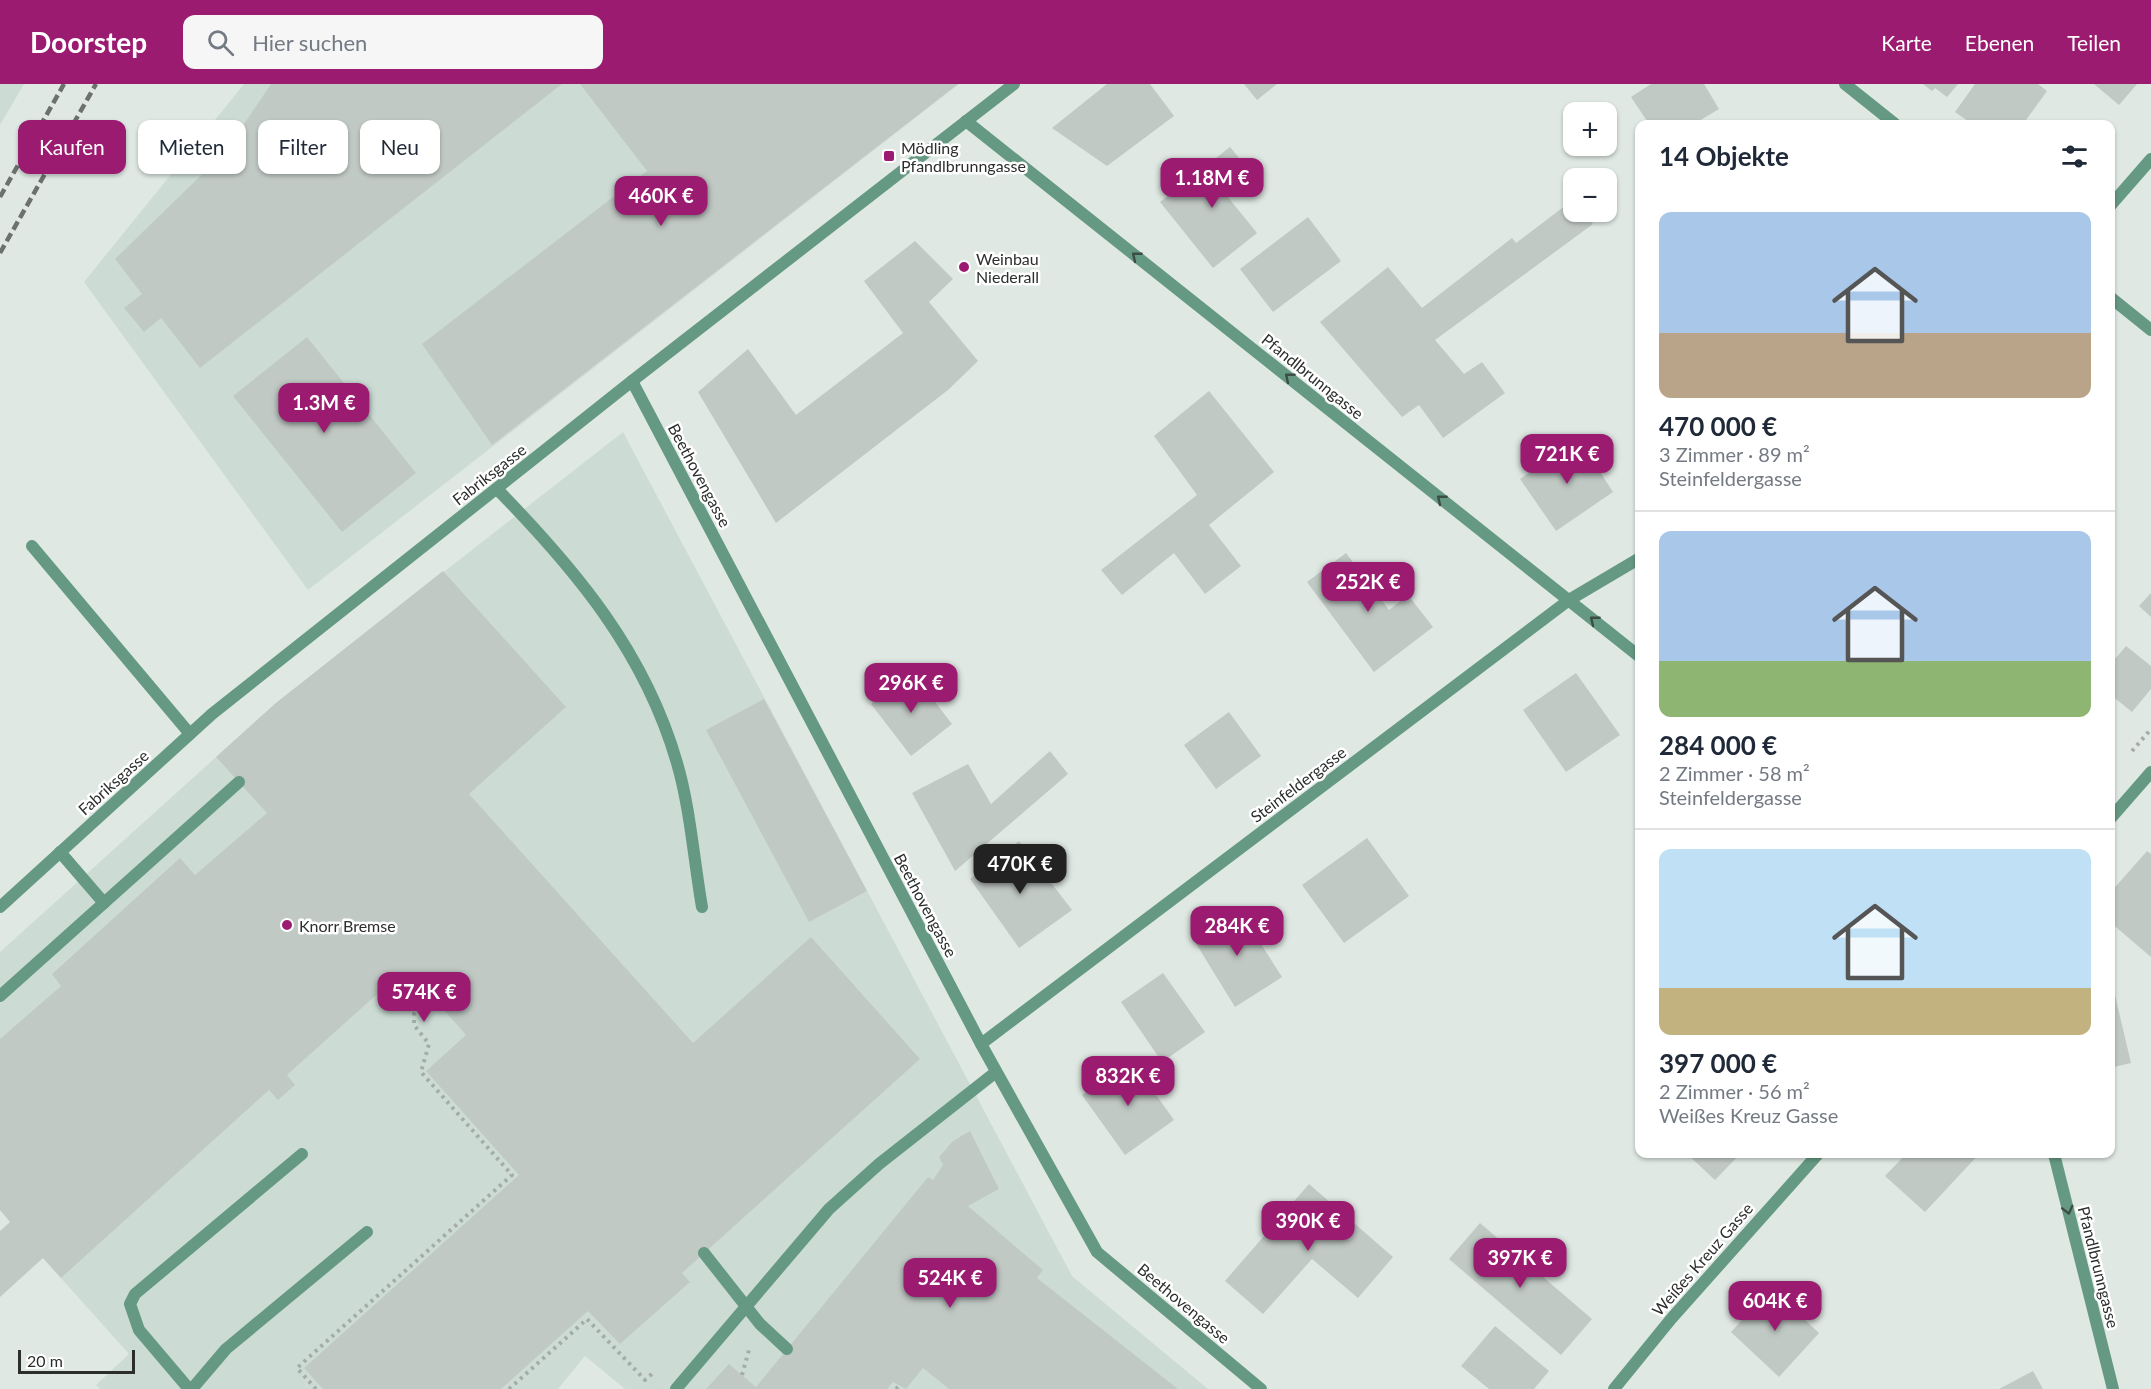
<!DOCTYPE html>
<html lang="de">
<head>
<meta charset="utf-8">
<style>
	body { margin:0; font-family:Lato,sans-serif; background:#f6f6f7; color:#1f2937; height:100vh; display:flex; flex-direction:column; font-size:22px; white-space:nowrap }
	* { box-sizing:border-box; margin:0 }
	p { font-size:20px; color:#747a83 }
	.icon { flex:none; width:33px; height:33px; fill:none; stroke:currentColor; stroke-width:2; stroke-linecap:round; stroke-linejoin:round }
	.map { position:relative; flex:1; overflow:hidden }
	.sheet { position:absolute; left:1635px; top:36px; width:480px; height:1038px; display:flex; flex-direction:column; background:#fff; border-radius:12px; box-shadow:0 2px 4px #0004 }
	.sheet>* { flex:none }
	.hud { position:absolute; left:18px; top:36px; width:570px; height:54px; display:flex; gap:12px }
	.controls { position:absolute; left:1563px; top:18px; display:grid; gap:12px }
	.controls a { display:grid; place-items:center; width:54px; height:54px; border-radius:12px; background:#fff; box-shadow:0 2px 4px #0004; font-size:30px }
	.scale { position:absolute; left:18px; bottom:15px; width:117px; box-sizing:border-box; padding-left:6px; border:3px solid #2b2e2c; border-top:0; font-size:16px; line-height:21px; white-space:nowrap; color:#2b2e2c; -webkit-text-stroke:4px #fff; paint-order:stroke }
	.price { position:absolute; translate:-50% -51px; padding:0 14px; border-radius:12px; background:#9b1b71; color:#fff; font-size:20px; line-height:39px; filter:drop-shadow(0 2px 3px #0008) }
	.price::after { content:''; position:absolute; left:50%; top:36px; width:18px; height:14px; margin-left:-9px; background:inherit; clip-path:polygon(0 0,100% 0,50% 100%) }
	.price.active { background:#222; color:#fff }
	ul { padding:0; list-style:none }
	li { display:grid; align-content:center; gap:12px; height:318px; padding:0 24px }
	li+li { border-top:2px solid #e0e1e3 }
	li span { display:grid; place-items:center; height:186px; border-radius:12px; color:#555 }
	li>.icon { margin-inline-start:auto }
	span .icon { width:108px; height:108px; fill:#fffc; stroke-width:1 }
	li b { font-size:26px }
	h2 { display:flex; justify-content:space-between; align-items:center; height:72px; padding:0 24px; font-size:26px }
	.tag { padding:0 21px; border-radius:12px; background:#fff; box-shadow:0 2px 4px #0004; font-size:21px; line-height:54px }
	.tag.active { background:#9b1b71; color:#fff }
	header { display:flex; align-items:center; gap:36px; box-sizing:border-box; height:84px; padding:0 30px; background:#9b1b71; color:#fff }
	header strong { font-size:28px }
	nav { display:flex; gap:33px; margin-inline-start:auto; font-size:21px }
	.search { width:420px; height:54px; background:#f6f6f7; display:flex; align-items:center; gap:15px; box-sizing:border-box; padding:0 21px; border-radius:12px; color:#747a83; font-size:22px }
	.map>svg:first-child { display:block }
	.built { fill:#ccdcd5 }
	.building { fill:#c1c9c5 }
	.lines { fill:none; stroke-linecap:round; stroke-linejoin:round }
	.path { stroke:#a5aca8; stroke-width:4; stroke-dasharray:3 4.5; stroke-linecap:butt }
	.service { stroke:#659983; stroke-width:12 }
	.minor { stroke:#659983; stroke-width:12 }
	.rail { stroke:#6c716e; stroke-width:4.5; stroke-dasharray:9 4.5; stroke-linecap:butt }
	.oneway { stroke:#3c4e46 }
	.poi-dot { fill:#9b1b71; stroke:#fff; stroke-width:2 }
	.labels { text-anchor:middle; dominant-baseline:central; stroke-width:5; stroke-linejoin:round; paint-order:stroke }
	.poi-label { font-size:16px; fill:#2b2e2c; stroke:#fff; text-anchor:start }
	.street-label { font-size:16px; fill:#2b2e2c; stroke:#fff }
</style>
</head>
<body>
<header>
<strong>Doorstep</strong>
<div class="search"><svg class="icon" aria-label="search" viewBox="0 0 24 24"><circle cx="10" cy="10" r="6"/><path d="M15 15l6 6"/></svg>Hier suchen</div>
<nav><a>Karte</a><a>Ebenen</a><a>Teilen</a></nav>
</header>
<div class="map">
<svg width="2151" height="1305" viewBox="0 0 2151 1305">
	<rect width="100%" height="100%" fill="#dfe8e3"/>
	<g class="built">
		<polygon points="0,0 24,0 0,41"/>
		<polygon points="244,0 959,0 308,506 84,198"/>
		<polygon points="623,348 1072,1192 1208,1305 625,1305 585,1272 558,1305 100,1305 96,1301 129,1270 0,1126 0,868 276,619"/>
	</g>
	<g class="building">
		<polygon points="271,0 562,0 200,284 161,234 144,248 124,224 142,210 115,175 225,68"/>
		<polygon points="580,0 958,0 492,361 422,260 647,87"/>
		<polygon points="1107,0 1150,0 1174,32 1107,82 1052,44"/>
		<polygon points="1244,0 1277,0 1257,16"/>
		<polygon points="1651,0 1704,0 1719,25 1694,40 1649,40 1631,13"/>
		<polygon points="1923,0 1958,0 1947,13 1935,4 1932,7"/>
		<polygon points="1975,0 2038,0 2047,7 2023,40 1972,40 1955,28"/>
		<polygon points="2094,0 2137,0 2119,21"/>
		<polygon points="1230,63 1249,86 1223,107 1257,149 1213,184 1160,118"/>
		<polygon points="1574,115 1574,128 1583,128 1593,140 1435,256 1464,290 1482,278 1505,309 1443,354 1419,321 1402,333 1320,238 1388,183 1422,224 1512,154 1516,159"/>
		<polygon points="1308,133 1341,177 1273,228 1240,185"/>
		<polygon points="915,157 953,195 929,218 978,277 948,306 776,439 698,308 748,265 796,331 903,249 864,197"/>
		<polygon points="307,253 416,389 342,448 233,312"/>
		<polygon points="1209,307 1274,388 1209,441 1241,482 1205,510 1174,469 1122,511 1101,486 1197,411 1154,352"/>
		<polygon points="1579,356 1613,408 1556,447 1520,395"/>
		<polygon points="1346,469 1389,526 1408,511 1433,543 1374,588 1307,498"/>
		<polygon points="443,487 566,623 469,710 693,959 811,853 920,975 682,1189 690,1198 620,1260 588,1227 501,1305 323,1305 304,1284 519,1091 426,987 466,951 436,917 424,927 394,895 287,991 295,1001 278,1016 269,1006 61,1194 43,1174 0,1213 0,1147 10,1138 0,1126 0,955 61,902 52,890 180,774 195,791 267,729 216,673 276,619"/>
		<polygon points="2151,509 2151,533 2139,522"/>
		<polygon points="2126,562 2151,582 2151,605 2132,628 2110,610 2110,581"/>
		<polygon points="912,588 952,640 911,672 871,620"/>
		<polygon points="1576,589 1620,651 1566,688 1523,626"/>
		<polygon points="764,615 867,807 809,838 706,646"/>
		<polygon points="1229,628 1261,672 1216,705 1184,661"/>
		<polygon points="1050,667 1068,690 955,787 912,709 968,680 991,720"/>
		<polygon points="1367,754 1409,812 1344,859 1302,801"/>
		<polygon points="1019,757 1072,826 1019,864 970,795"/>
		<polygon points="2147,767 2151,770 2151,873 2110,838 2110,809"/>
		<polygon points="1238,824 1282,893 1235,923 1192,853"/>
		<polygon points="1163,889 1205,948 1162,978 1121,918"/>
		<polygon points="2110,890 2131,979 2110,984"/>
		<polygon points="1131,976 1174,1036 1125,1071 1082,1011"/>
		<polygon points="970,1047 999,1105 968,1122 1043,1186 1037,1194 1178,1305 949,1305 923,1284 906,1305 893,1298 887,1305 706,1305 729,1280 756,1303 928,1093 933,1096 943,1081 939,1073 953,1057"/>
		<polygon points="1687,1070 1740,1070 1715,1096"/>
		<polygon points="1906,1070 1979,1070 1925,1128 1885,1092"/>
		<polygon points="1309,1100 1393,1173 1358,1214 1312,1175 1263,1230 1225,1197"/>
		<polygon points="1480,1139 1592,1235 1561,1271 1449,1175"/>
		<polygon points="1771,1204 1819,1249 1779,1293 1731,1248"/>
		<polygon points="1495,1242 1549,1287 1534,1305 1489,1305 1461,1282"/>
		<polygon points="2033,1287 2043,1305 1999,1305"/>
	</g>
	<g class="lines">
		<g class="path">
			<polyline points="2132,667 2151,645"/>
			<polyline points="742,1291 749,1266"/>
			<polyline points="316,1305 297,1284 512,1091 421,988 429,960 414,941 414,930 420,923"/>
			<polyline points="509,1305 587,1235 645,1296 653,1289"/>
			<polyline points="896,1305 898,1303"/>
		</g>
		<g class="service">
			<path d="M497,405C576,486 645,568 677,679C690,723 694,777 702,823"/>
			<polyline points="32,462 190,650"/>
			<polyline points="60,768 104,819"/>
			<polyline points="0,912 239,698"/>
			<polyline points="704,1169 760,1240 787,1265"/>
			<polyline points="189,1305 139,1246 130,1220 135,1210 302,1070"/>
			<polyline points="192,1305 226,1265 367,1148"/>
			<polyline points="676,1305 829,1125 879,1080 996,988"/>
		</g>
		<g class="minor">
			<polyline points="1845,0 1895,40"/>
			<polyline points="966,37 1640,573"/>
			<polyline points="2110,122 2151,75"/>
			<polyline points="2110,213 2151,246"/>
			<polyline points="632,297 981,960 1097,1168 1261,1305"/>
			<polyline points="2110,735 2151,688"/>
			<polyline points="0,823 212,630 632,297 1014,0"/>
			<polyline points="981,960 1569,516 1640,474"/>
			<polyline points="2054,1070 2113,1305"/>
			<polyline points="1614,1305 1671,1235 1818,1070"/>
		</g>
		<g class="rail">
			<polyline points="0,113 64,0"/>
			<polyline points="0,169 96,0"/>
		</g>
	</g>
	<defs><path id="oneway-chevron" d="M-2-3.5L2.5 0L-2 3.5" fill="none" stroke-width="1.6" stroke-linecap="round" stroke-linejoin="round" transform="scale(1.5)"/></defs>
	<g class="oneway">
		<use href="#oneway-chevron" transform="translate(1136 172) rotate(-141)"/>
		<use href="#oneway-chevron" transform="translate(1289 293) rotate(-141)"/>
		<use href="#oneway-chevron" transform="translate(1441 415) rotate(-141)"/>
		<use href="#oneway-chevron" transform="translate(1594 536) rotate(-141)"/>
		<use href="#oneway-chevron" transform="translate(2068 1126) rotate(76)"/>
	</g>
	<g class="poi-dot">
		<rect x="883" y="66" width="12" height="12" rx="3"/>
		<circle cx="964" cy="183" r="6"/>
		<circle cx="287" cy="841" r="6"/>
	</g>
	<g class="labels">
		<g class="poi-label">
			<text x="901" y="63">Mödling<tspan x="901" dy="18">Pfandlbrunngasse</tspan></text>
			<text x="976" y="174">Weinbau<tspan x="976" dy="18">Niederall</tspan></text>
			<text x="299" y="841">Knorr Bremse</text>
		</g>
		<g class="street-label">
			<text transform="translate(1313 292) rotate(39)">Pfandlbrunngasse</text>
			<text transform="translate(489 390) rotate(-38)">Fabriksgasse</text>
			<text transform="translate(700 391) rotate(62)">Beethovengasse</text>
			<text transform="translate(113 698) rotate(-42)">Fabriksgasse</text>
			<text transform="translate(1298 700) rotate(-37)">Steinfeldergasse</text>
			<text transform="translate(926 821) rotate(62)">Beethovengasse</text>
			<text transform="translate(1702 1175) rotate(-49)">Weißes Kreuz Gasse</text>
			<text transform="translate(2099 1183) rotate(76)">Pfandlbrunngasse</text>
			<text transform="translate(1184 1219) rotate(40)">Beethovengasse</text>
		</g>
	</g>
</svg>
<div class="controls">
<a>+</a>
<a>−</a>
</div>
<div class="scale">20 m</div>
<b class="price" style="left:1212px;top:125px">1.18M €</b>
<b class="price" style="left:661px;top:143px">460K €</b>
<b class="price" style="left:324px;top:350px">1.3M €</b>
<b class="price" style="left:1567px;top:401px">721K €</b>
<b class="price" style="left:1368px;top:529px">252K €</b>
<b class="price" style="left:911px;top:630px">296K €</b>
<b class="price active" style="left:1020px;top:811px">470K €</b>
<b class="price" style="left:1237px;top:873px">284K €</b>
<b class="price" style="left:424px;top:939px">574K €</b>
<b class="price" style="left:1128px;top:1023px">832K €</b>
<b class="price" style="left:1308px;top:1168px">390K €</b>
<b class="price" style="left:1520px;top:1205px">397K €</b>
<b class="price" style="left:950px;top:1225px">524K €</b>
<b class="price" style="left:1775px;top:1248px">604K €</b>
<div class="hud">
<a class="tag active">Kaufen</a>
<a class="tag">Mieten</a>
<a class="tag">Filter</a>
<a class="tag">Neu</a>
</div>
<section class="sheet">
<h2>14 Objekte<svg class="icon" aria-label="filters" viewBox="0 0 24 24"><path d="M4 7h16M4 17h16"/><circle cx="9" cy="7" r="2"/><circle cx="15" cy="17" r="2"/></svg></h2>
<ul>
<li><span style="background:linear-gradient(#a9c7e8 65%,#b9a48a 0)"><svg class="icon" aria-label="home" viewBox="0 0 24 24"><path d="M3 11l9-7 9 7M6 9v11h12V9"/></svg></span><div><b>470 000 €</b><p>3 Zimmer · 89 m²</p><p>Steinfeldergasse</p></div></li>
<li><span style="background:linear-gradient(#a9c7e8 70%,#8fb573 0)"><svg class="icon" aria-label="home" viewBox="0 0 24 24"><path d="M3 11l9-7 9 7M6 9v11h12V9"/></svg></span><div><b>284 000 €</b><p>2 Zimmer · 58 m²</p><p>Steinfeldergasse</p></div></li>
<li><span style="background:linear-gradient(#bfe0f5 75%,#c2b280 0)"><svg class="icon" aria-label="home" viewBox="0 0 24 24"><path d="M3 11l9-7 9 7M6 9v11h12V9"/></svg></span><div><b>397 000 €</b><p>2 Zimmer · 56 m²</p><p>Weißes Kreuz Gasse</p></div></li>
</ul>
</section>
</div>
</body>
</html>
